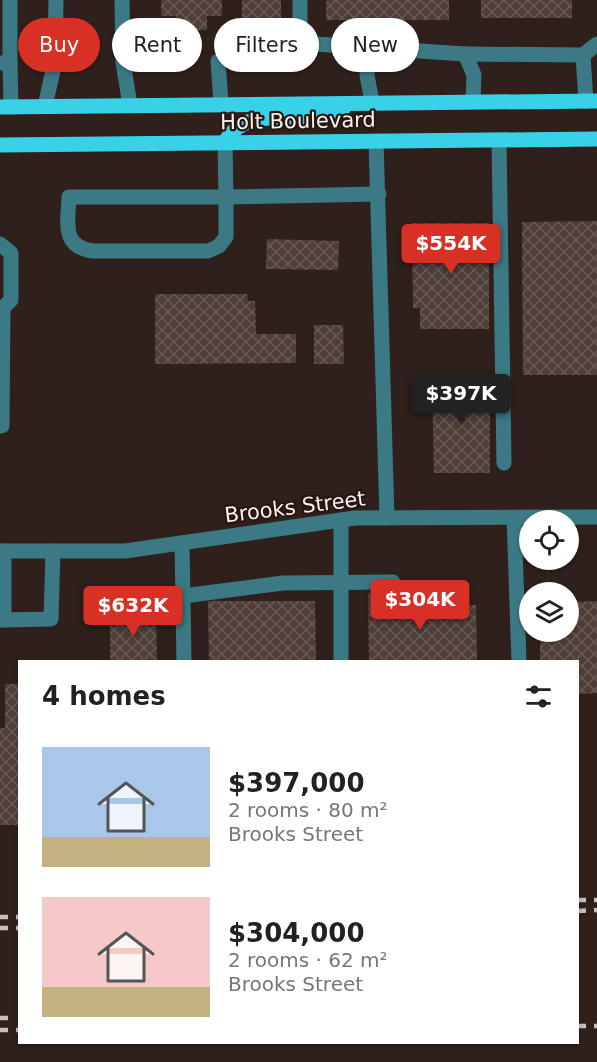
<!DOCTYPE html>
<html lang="en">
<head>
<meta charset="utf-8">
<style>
	body { margin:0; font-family:"DejaVu Sans",sans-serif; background:#f2f2f2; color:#222; height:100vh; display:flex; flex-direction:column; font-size:22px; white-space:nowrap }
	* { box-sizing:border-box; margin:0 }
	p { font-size:20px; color:#767676 }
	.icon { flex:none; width:33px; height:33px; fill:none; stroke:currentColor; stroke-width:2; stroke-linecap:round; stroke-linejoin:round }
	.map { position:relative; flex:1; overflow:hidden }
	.drawer { position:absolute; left:18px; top:660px; width:561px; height:384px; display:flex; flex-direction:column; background:#fff; border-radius:0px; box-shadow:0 2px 4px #0004 }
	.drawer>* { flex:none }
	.hud { position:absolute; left:18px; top:18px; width:561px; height:54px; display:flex; gap:12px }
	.tools { position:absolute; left:519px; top:510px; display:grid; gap:12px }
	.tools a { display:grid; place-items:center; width:60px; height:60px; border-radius:50%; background:#fff; box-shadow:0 2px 4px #0004; font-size:30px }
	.price { position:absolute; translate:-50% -51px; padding:0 14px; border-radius:6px; background:#d93025; color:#fff; font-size:20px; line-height:39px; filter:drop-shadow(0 2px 3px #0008) }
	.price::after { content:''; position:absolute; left:50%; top:36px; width:18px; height:14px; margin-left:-9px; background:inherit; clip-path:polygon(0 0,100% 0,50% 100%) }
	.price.current { background:#222; color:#fff }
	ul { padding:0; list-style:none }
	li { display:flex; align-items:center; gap:18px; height:150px; padding:0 24px }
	li span { display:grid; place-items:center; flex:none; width:168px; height:120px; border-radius:0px; color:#555 }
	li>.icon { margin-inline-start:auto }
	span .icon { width:72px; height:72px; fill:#fffc; stroke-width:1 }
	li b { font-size:26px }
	h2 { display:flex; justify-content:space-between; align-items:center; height:72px; padding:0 24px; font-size:26px }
	.chip { padding:0 21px; border-radius:27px; background:#fff; box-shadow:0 2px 4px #0004; font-size:21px; line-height:54px }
	.chip.current { background:#d93025; color:#fff }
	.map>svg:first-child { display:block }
	.building { fill:url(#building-cross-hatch) }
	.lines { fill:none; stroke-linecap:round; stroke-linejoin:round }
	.minor { stroke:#3b7a84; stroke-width:15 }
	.major { stroke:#38d1e7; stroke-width:15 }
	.rail { stroke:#cabeba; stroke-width:4.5; stroke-dasharray:8 8; stroke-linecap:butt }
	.labels { text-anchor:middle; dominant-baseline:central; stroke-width:4.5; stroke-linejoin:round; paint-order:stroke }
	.street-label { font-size:21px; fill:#fcf1ed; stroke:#251712 }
</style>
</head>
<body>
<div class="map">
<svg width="597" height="1062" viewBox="0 0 597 1062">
	<defs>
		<pattern id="building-cross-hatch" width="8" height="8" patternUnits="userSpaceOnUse" patternTransform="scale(1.5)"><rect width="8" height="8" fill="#4f3e38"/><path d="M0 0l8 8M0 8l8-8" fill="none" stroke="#695a55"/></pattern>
	</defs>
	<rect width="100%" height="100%" fill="#2f201b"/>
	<g class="building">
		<polygon points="161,0 222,0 222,16 207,16 207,30 176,30 176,16 161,16"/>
		<polygon points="242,0 281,0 281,18 242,19"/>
		<rect x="326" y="0" width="123" height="20"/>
		<rect x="481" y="0" width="91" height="18"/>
		<polygon points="597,221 597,375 523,375 522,222"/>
		<polygon points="412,223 489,223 489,329 420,329 420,308 413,308"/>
		<polygon points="267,239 339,241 338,270 266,269"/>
		<polygon points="155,294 247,294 248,301 255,301 256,334 296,334 296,363 155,364"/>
		<polygon points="314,325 343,325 344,364 314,364"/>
		<polygon points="432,378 490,378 490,473 434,473"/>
		<polygon points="413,592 413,606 476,605 477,662 369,662 368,593"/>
		<polygon points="208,601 315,601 316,662 209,662"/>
		<polygon points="597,601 597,693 578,694 578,662 540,662 540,632 568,632 568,602"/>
		<polygon points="156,612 157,662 110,662 110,613"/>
		<polygon points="5,684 20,684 20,825 0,825 0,728 5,728"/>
	</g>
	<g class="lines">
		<g class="minor">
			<polyline points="122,0 123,62 130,105"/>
			<polyline points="300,43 465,54"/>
			<polyline points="369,46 367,75 372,102"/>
			<polyline points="0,63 10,63 10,0"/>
			<polyline points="10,63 11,107"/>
			<polyline points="473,101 474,75 465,54 583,55"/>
			<polyline points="586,101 583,55 597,44"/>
			<polyline points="221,103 218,61 267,54 300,43 300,0"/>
			<polyline points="45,106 55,62 56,0"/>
			<polyline points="499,140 504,463"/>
			<polyline points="376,141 387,518"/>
			<path d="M225,142L226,197H69C68,222 61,247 93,251H208L219,246L226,237V197L379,194"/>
			<polyline points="0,244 11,253 11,300 3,308 2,426"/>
			<polyline points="514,518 519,662"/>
			<polyline points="341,520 341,662"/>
			<polyline points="182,543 184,662"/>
			<polyline points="0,551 125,551 355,518 597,517"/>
			<polyline points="135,597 183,596 283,583 393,582"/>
			<polyline points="0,620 4,620 4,551"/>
			<polyline points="4,620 51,619 53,551"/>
		</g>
		<g class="major">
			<polyline points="0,107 597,101"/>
			<path d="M225,142C244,111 273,119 305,117C318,116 331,112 343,109"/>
			<polyline points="0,145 597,139"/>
		</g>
		<g class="rail">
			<polyline points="578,900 597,900"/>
			<polyline points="578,911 597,910"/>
			<polyline points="0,917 20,917"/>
			<polyline points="0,928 20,928"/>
			<polyline points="0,1018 9,1018"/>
			<polyline points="578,1026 597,1026"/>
			<polyline points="0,1030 20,1030"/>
		</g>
	</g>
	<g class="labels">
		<g class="street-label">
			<text transform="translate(298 121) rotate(-1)">Holt Boulevard</text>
			<text transform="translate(295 507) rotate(-7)">Brooks Street</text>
		</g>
	</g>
</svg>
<div class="tools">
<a><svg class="icon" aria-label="locate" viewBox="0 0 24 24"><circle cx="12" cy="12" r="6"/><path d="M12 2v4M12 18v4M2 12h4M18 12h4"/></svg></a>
<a><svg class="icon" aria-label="layers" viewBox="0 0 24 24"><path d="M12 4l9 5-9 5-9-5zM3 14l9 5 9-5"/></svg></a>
</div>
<b class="price" style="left:451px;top:275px">$554K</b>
<b class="price current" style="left:461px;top:425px">$397K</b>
<b class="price" style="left:420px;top:631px">$304K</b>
<b class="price" style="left:133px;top:637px">$632K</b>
<div class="hud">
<a class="chip current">Buy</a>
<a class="chip">Rent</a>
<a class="chip">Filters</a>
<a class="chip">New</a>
</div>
<section class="drawer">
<h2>4 homes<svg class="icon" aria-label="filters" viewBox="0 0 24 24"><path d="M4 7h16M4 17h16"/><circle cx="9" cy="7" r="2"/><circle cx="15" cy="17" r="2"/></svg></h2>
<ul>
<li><span style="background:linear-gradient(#a9c7e8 75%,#c2b280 0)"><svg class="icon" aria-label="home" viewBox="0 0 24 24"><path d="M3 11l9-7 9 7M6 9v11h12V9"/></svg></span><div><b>$397,000</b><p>2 rooms · 80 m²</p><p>Brooks Street</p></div></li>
<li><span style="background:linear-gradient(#f6c9c9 75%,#c2b280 0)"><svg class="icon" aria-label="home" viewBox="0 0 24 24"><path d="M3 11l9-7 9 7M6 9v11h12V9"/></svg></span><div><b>$304,000</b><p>2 rooms · 62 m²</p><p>Brooks Street</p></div></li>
</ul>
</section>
</div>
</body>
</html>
